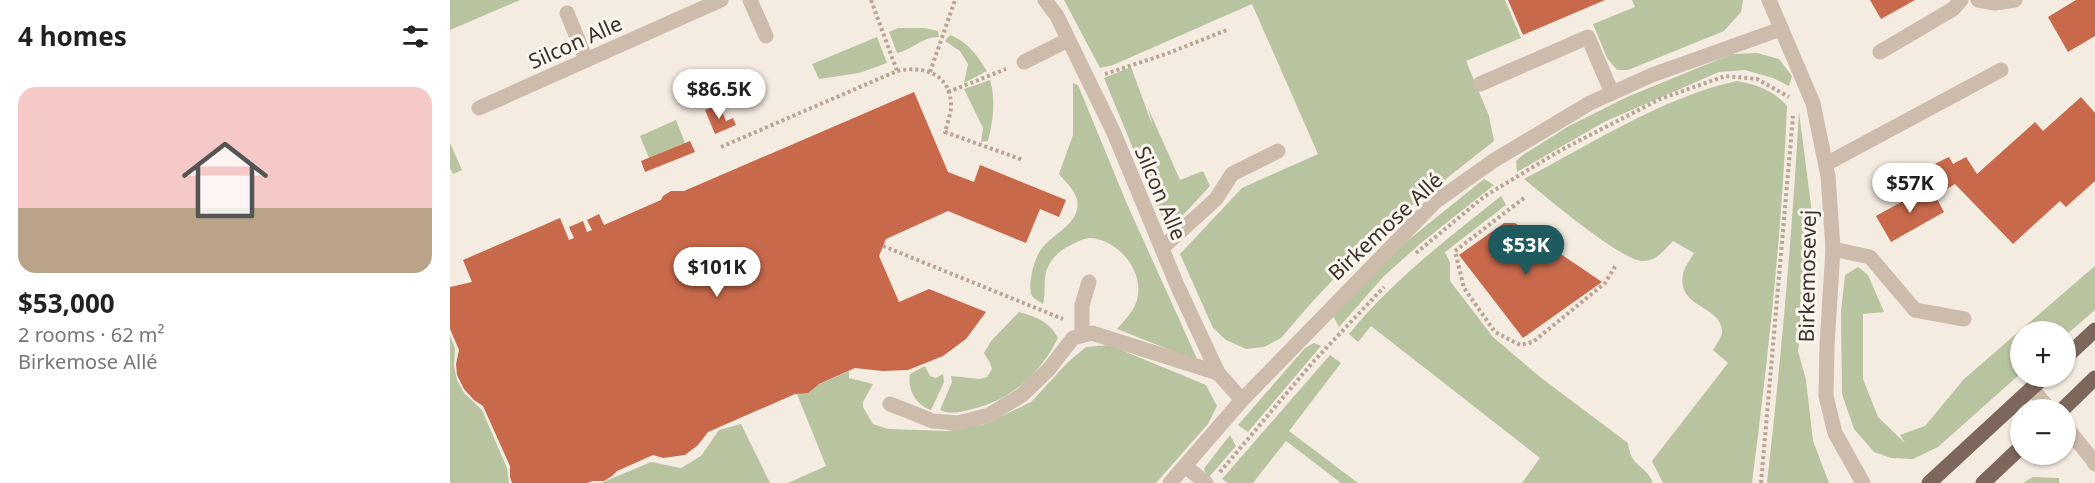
<!DOCTYPE html>
<html lang="en">
<head>
<meta charset="utf-8">
<style>
	body { margin:0; font-family:"Noto Sans",sans-serif; background:#f6f6f6; color:#222; height:100vh; display:flex; flex-direction:column; font-size:22px; white-space:nowrap }
	* { box-sizing:border-box; margin:0 }
	p { font-size:20px; color:#767676 }
	.icon { flex:none; width:33px; height:33px; fill:none; stroke:currentColor; stroke-width:2; stroke-linecap:round; stroke-linejoin:round }
	.map { position:relative; flex:1; overflow:hidden }
	.side { display:flex; flex-direction:column; background:#fff; width:450px }
	.side>* { flex:none }
	.buttons { position:absolute; left:1560px; top:321px; display:grid; gap:12px }
	.buttons a { display:grid; place-items:center; width:66px; height:66px; border-radius:50%; background:#fff; box-shadow:0 2px 4px #0004; font-size:30px }
	.price { position:absolute; translate:-50% -51px; padding:0 14px; border-radius:21px; background:#fff; color:#222; font-size:20px; line-height:39px; filter:drop-shadow(0 2px 3px #0008) }
	.price::after { content:''; position:absolute; left:50%; top:36px; width:18px; height:14px; margin-left:-9px; background:inherit; clip-path:polygon(0 0,100% 0,50% 100%) }
	.price.current { background:#1f5a5e; color:#fff }
	ul { padding:0; list-style:none }
	li { display:grid; align-content:center; gap:12px; height:318px; padding:0 18px }
	li span { display:grid; place-items:center; height:186px; border-radius:18px; color:#555 }
	li>.icon { margin-inline-start:auto }
	span .icon { width:108px; height:108px; fill:#fffc; stroke-width:1 }
	li b { font-size:26px }
	h2 { display:flex; justify-content:space-between; align-items:center; height:72px; padding:0 18px; font-size:26px }
	main { display:flex; flex:1; min-height:0 }
	.map>svg:first-child { display:block }
	.green { fill:#b8c4a0 }
	.building { fill:#c8694b }
	.lines { fill:none; stroke-linecap:round; stroke-linejoin:round }
	.path { stroke:#b9a596; stroke-width:4; stroke-dasharray:3 3; stroke-linecap:butt }
	.minor { stroke:#cdbbac; stroke-width:15 }
	.major { stroke:#7d675c; stroke-width:15 }
	.labels { text-anchor:middle; dominant-baseline:central; stroke-width:6; stroke-linejoin:round; paint-order:stroke }
	.street-label { font-size:21px; fill:#3b302b; stroke:#fbf5ee }
</style>
</head>
<body>
<main>
<section class="side">
<h2>4 homes<svg class="icon" aria-label="filters" viewBox="0 0 24 24"><path d="M4 7h16M4 17h16"/><circle cx="9" cy="7" r="2"/><circle cx="15" cy="17" r="2"/></svg></h2>
<ul>
<li><span style="background:linear-gradient(#f6c9c9 65%,#b9a48a 0)"><svg class="icon" aria-label="home" viewBox="0 0 24 24"><path d="M3 11l9-7 9 7M6 9v11h12V9"/></svg></span><div><b>$53,000</b><p>2 rooms · 62 m²</p><p>Birkemose Allé</p></div></li>
</ul>
</section>
<div class="map">
<svg width="1645" height="483" viewBox="0 0 1645 483">
	<rect width="100%" height="100%" fill="#f4ebe1"/>
	<g class="green">
		<polygon points="0,0 70,0 0,30"/>
		<polygon points="614,0 1055,0 1071,38 1016,61 1039,116 1044,141 927,233 862,302 831,338 814,347 796,349 776,340 763,328 730,254 792,188 868,154 802,4 663,65 650,68"/>
		<polygon points="1182,0 1293,0 1291,12 1274,31 1178,70 1167,70 1157,58 1143,24 1185,7"/>
		<path d="M448,28H475L488,31L489,37C473,36 462,50 447,53L439,32Z"/>
		<path d="M500,35C519,43 526,54 537,71L514,83L518,64L510,51L495,41Z"/>
		<polygon points="427,37 437,63 409,73 369,79 362,64"/>
		<polygon points="1307,53 1329,59 1342,76 1339,86 1323,78 1295,70 1269,72 1154,122 1067,172 1066,161 1073,155 1119,126 1177,97 1282,54"/>
		<polygon points="681,67 703,127 698,108 730,180 753,171 760,186 720,229 708,209 654,78"/>
		<path d="M540,80C546,101 543,121 538,141L531,142L533,128L514,89Z"/>
		<path d="M1287,81C1307,85 1323,90 1337,106C1332,232 1318,358 1302,483H1213L1202,461L1278,363L1263,350C1266,345 1271,338 1272,333C1274,305 1226,309 1233,274C1234,267 1241,259 1244,253L1223,241C1214,250 1207,261 1193,261C1171,261 1095,196 1074,179C1141,144 1213,97 1287,81Z"/>
		<path d="M623,83L628,85L677,204L748,361L667,329C672,323 678,317 682,311C700,283 677,246 647,239C638,236 629,241 621,245C612,249 605,255 600,263C591,278 597,289 593,304C589,301 585,300 582,296C577,286 584,260 590,251C599,236 623,228 627,209C631,195 617,184 609,174L623,135Z"/>
		<path d="M1349,112L1362,213L1360,254L1348,351L1356,380L1363,441L1379,483H1317C1331,360 1342,236 1349,112Z"/>
		<polygon points="226,120 235,143 199,158 190,136"/>
		<polygon points="0,143 12,170 3,174 0,168"/>
		<polygon points="1034,179 1044,185 971,243 934,276 889,327 883,316 936,258"/>
		<path d="M1051,196L1056,205L995,252L1000,263V281L1043,337L1090,377L1178,443C1181,469 1195,463 1203,483H1072L1090,458L921,326L908,342L899,334C943,280 997,239 1051,196Z"/>
		<polygon points="1645,266 1645,310 1616,335 1616,332 1570,332 1570,374 1488,447 1463,459 1441,458 1424,452 1404,429 1392,394 1391,312 1395,275 1408,267 1418,275 1434,312 1413,314 1413,379 1428,417 1455,443 1450,435 1475,426 1514,379"/>
		<path d="M569,312C586,317 599,321 608,338C591,373 560,401 522,409C512,412 500,415 490,410L502,382L501,376L530,379L537,377L542,369L540,363L534,353L541,341Z"/>
		<polygon points="0,335 5,348 4,366 7,380 14,393 32,410 57,468 59,483 0,483"/>
		<polygon points="864,343 871,346 798,432 788,425 855,348"/>
		<polygon points="659,345 756,385 767,406 758,424 706,483 338,483 376,466 347,394 399,371 399,378 423,384 413,402 413,407 423,424 438,429 498,431 535,424 581,402 618,362 636,347"/>
		<polygon points="880,355 891,363 839,431 908,483 891,483 836,441 803,483 778,483 772,479"/>
		<path d="M475,366L480,376L486,378L493,374L494,382L481,410C466,405 457,389 460,374Z"/>
		<polygon points="291,424 320,483 151,483 201,462 231,468 251,456 269,430"/>
		<polygon points="780,435 786,446 758,478 754,469 756,466"/>
		<polygon points="1583,477 1609,478 1609,483 1573,483"/>
	</g>
	<g class="building">
		<polygon points="1058,0 1155,0 1073,35"/>
		<polygon points="1420,0 1465,0 1431,19"/>
		<polygon points="1626,0 1645,0 1645,36 1618,52 1598,17"/>
		<polygon points="464,92 498,172 524,182 530,165 616,200 609,217 590,209 576,243 498,211 436,239 429,256 449,302 479,289 536,312 516,339 493,356 458,370 432,371 405,368 369,384 358,393 345,394 258,432 248,445 235,455 213,458 203,455 167,471 162,476 154,481 143,481 137,483 62,483 60,477 60,466 33,406 24,400 14,389 7,375 6,364 9,350 0,329 0,287 22,282 13,260 110,218 119,240 124,238 119,227 133,221 137,232 142,230 137,220 149,214 154,225 211,200 213,196 221,191 234,191"/>
		<polygon points="1631,97 1645,113 1645,181 1616,207 1610,201 1563,244 1505,184 1487,195 1472,170 1499,157 1503,164 1516,157 1527,174 1585,122 1593,131"/>
		<polygon points="269,104 276,121 283,118 286,125 265,134 255,110"/>
		<polygon points="240,141 245,152 195,172 191,161"/>
		<polygon points="1480,186 1494,212 1441,242 1426,216"/>
		<polygon points="1054,223 1065,223 1152,282 1073,338 1009,255"/>
	</g>
	<g class="lines">
		<g class="path">
			<polyline points="421,0 447,71"/>
			<polyline points="480,72 505,0"/>
			<polyline points="655,74 716,54 777,30"/>
			<polyline points="498,92 556,69"/>
			<path d="M271,147L447,71C476,65 502,75 501,108C500,116 497,125 495,132L573,160"/>
			<polyline points="1074,198 1005,251 1014,288 1045,332 1070,345 1083,342 1155,283 1166,265"/>
			<polyline points="433,246 613,319"/>
			<polyline points="966,253 1035,196 1111,150 1210,99 1275,76 1307,79 1339,97"/>
			<polyline points="770,472 863,362 934,287"/>
			<polyline points="1311,483 1343,116"/>
		</g>
		<g class="minor">
			<polyline points="300,0 316,36"/>
			<polyline points="595,0 607,16 664,133 727,285 768,373 792,400"/>
			<polyline points="1319,0 1363,103 1378,176 1383,249 1377,345 1376,396 1385,433 1413,483"/>
			<polyline points="1528,0 1545,3 1565,0"/>
			<polyline points="117,13 136,59"/>
			<polyline points="1430,52 1503,9 1511,0"/>
			<polyline points="574,62 618,40"/>
			<polyline points="1030,84 1138,37 1162,93"/>
			<polyline points="29,108 271,0"/>
			<polyline points="1376,164 1551,70"/>
			<polyline points="712,248 766,199 782,174 828,151"/>
			<polyline points="1383,249 1420,257 1465,310 1514,319"/>
			<polyline points="632,335 632,305 639,282"/>
			<polyline points="1582,389 1600,410"/>
			<polyline points="440,404 483,421 508,423 539,415 572,395 599,369 623,338 642,333 768,373"/>
			<polyline points="1616,427 1642,459 1645,464"/>
			<polyline points="735,466 756,483"/>
			<polyline points="720,483 792,400 985,202 1043,161 1140,103 1202,75 1331,29"/>
		</g>
		<g class="major">
			<polyline points="1616,357 1645,330"/>
			<polyline points="1612,410 1645,378"/>
			<polyline points="1479,483 1595,376"/>
			<polyline points="1533,483 1570,448"/>
		</g>
	</g>
	<g class="labels">
		<g class="street-label">
			<text transform="translate(125 42) rotate(-24)">Silcon Alle</text>
			<text transform="translate(711 193) rotate(67)">Silcon Alle</text>
			<text transform="translate(935 226) rotate(-43)">Birkemose Allé</text>
			<text transform="translate(1357 276) rotate(-89)">Birkemosevej</text>
		</g>
	</g>
</svg>
<div class="buttons">
<a>+</a>
<a>−</a>
</div>
<b class="price" style="left:269px;top:120px">$86.5K</b>
<b class="price" style="left:1460px;top:214px">$57K</b>
<b class="price current" style="left:1076px;top:276px">$53K</b>
<b class="price" style="left:267px;top:298px">$101K</b>
</div>
</main>
</body>
</html>
